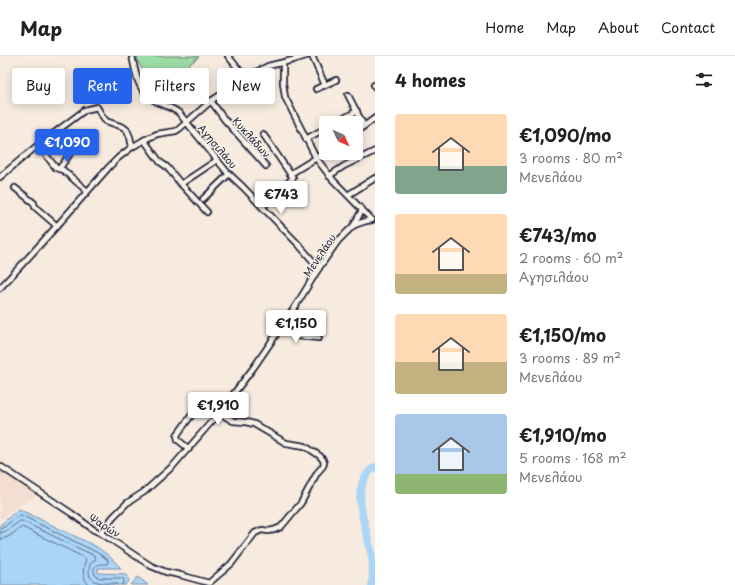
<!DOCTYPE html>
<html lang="en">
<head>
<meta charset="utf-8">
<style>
	body { margin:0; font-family:"Playpen Sans",sans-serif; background:#f2f2f2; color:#222; height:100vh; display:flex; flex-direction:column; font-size:15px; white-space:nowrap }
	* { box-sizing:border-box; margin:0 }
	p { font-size:13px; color:#767676 }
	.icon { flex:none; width:22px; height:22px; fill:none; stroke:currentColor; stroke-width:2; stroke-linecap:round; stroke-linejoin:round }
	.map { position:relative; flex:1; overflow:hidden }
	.drawer { display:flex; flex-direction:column; background:#fff; width:360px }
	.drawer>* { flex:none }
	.top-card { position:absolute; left:12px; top:12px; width:303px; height:36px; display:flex; gap:8px }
	.needle { width:26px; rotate:134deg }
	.controls { position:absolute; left:319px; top:60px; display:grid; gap:8px }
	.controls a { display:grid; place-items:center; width:44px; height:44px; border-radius:4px; background:#fff; box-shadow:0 2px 10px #0003; font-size:20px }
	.price { position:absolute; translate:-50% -34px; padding:0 9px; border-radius:4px; background:#fff; color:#222; font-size:13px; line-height:26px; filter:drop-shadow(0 1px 2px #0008) }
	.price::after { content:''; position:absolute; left:50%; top:24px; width:12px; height:9px; margin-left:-6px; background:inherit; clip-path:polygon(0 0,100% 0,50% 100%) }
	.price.on { background:#2563eb; color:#fff }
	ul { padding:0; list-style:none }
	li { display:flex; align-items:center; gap:12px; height:100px; padding:0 20px }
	li span { display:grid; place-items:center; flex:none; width:112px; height:80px; border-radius:4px; color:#555 }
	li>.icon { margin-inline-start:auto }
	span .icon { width:48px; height:48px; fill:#fffc; stroke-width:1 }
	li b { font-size:17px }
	h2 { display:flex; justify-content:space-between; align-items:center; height:48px; padding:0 20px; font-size:17px }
	.tag { padding:0 14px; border-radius:4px; background:#fff; box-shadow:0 2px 10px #0003; font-size:14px; line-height:36px }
	.tag.on { background:#2563eb; color:#fff }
	header { display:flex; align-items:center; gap:24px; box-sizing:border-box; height:56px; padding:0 20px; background:#fff; border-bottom:1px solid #e0e0e0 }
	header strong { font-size:19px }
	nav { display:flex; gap:22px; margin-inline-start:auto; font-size:14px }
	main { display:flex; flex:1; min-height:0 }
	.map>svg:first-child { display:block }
	.built { fill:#f4ded1 }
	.green { fill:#9bdba4; stroke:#5e7e70 }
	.water { fill:#abd5f6; stroke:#748dab }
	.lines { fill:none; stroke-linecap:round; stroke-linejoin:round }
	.shore { stroke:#596a86; stroke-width:1 }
	.river { stroke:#abd5f6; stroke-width:8 }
	.street-casing { stroke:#22223b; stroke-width:8 }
	.street { stroke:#f7f3e8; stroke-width:4.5 }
	.labels { text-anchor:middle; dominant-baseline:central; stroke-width:3; stroke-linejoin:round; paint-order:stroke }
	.street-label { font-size:10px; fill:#22223b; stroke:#f7f3e8 }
</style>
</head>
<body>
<header>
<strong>Map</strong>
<nav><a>Home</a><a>Map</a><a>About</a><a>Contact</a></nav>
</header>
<main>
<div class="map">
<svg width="375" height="529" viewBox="0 0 375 529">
	<rect width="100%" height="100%" fill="#f7ebdf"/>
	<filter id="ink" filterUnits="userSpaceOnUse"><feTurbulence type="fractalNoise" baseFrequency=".025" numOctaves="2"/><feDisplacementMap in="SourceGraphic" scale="8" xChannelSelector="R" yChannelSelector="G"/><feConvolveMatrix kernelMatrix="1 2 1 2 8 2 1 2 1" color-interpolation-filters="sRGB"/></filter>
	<g filter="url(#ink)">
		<polygon class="built" points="0,413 38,439 16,451 0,464"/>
		<polygon class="green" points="137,0 198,0 199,1 155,34 138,6"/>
		<g class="water">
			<polygon points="19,453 97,491 109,500 121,512 98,512 98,517 126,518 128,523 129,525 126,529 0,529 0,469"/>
			<polygon points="138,521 148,529 131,529"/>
		</g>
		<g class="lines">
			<g class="shore">
				<path d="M0,472L4,471L19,459H21L98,497L108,504V506L107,508C98,508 91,508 95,519L99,522H123L124,524L123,529"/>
				<path d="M0,477L6,475L20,465H22L95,500L96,503C92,506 89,508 89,514C88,529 105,527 116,527L118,529"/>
				<path d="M0,483L8,481L22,471L85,502L86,504C82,513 82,522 89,529"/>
			</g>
			<path class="river" d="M372,529C373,520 373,510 372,501C368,474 346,430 375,411"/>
			<g class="street-casing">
				<g id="street">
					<path d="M132,0C136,17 137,35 154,44C162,49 172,51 179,57L227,116L243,131L299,189L319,212"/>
					<polyline points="228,0 245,21"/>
					<polyline points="312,0 325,29"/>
					<polyline points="374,29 375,31"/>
					<polyline points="316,33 336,24"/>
					<polyline points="348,39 364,70"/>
					<polyline points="211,45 224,63 266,110"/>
					<polyline points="335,67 357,55"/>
					<polyline points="356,76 375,62"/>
					<polyline points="306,83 326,72"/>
					<polyline points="144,84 160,106 167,111 181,128 217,104"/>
					<polyline points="38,89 56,112 63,114 87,135"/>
					<polyline points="59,113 73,94"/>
					<polyline points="290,118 326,96"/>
					<polyline points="329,120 344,110 375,95"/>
					<polyline points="0,121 38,89 85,54 97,51 101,58 106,65 123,71 127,74 130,81 132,91"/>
					<polyline points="181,128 207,156"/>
					<polyline points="15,132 34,147 35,151 57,170"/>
					<polyline points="348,139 375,122"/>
					<polyline points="203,143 229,118"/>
					<polyline points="262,151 293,122 263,78"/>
					<polyline points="354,169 362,154"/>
					<path d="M0,232C37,193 73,152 109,111L118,102L132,91L146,83L157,78L176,75L179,73L211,45L248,20L268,10L293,4L306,0"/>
					<polyline points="283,269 294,279 297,280 319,282"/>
					<polyline points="189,393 178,384 177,379 196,353"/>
					<polyline points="0,410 71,457 94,474 101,477 151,510 166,516 180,519 209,527 231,508 255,477 262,474 268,475 274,474 281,471 301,447 317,417 323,410 324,407 323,404 320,400 305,390 286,387 254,368 246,366 233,365 219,357"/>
					<polyline points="101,477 113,461 127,447 144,436 173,410 219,357 254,311 295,251 319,212 338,185 353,170 357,168 366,165 372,164 333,124 316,102 285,41 283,27 283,7"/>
				</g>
			</g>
			<use href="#street" class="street"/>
		</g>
	</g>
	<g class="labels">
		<g class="street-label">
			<text transform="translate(252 81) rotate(48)">Κυκλάδων</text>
			<text transform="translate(218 90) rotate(50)">Αγησιλάου</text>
			<text transform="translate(319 199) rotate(-56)">Μενελάου</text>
			<text transform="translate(105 469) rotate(32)">Ψαρών</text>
		</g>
	</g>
</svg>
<div class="controls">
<a><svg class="needle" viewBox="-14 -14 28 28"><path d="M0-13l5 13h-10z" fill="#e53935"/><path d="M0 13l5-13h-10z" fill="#767676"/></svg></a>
</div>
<b class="price on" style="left:67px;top:107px">€1,090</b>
<b class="price" style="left:281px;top:159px">€743</b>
<b class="price" style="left:296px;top:288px">€1,150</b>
<b class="price" style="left:218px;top:370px">€1,910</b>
<div class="top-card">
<a class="tag">Buy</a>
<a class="tag on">Rent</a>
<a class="tag">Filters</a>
<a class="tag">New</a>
</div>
</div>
<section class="drawer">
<h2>4 homes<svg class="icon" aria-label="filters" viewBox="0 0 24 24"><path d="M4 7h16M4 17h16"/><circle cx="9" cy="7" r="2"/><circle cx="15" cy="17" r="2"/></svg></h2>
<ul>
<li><span style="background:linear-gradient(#ffd9b3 65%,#7fa58c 0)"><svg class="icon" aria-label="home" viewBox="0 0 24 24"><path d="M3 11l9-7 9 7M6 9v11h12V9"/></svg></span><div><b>€1,090/mo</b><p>3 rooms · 80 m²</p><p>Μενελάου</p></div></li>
<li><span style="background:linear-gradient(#ffd9b3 75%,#c2b280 0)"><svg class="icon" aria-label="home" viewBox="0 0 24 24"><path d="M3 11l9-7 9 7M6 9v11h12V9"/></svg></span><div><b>€743/mo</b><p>2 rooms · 60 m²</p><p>Αγησιλάου</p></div></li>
<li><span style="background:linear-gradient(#ffd9b3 60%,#c2b280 0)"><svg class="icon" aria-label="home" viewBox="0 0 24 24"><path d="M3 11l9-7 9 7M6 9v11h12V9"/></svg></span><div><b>€1,150/mo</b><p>3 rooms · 89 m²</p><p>Μενελάου</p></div></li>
<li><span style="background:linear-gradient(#a9c7e8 75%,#8fb573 0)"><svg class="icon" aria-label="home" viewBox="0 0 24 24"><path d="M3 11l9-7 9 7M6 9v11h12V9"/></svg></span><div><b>€1,910/mo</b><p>5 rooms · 168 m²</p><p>Μενελάου</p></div></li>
</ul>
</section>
</main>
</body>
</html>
